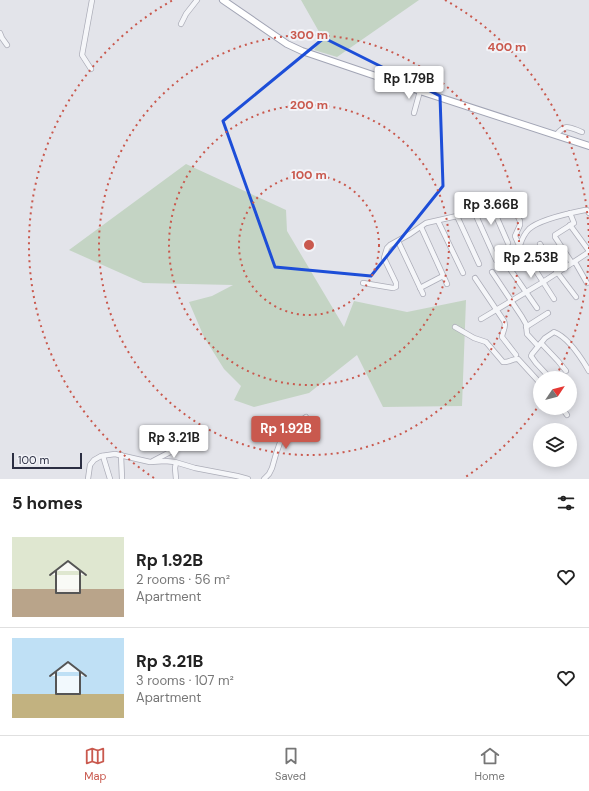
<!DOCTYPE html>
<html lang="en">
<head>
<meta charset="utf-8">
<style>
	body { margin:0; font-family:"DM Sans",sans-serif; background:#f6f6f6; color:#222; height:100vh; display:flex; flex-direction:column; font-size:15px; white-space:nowrap }
	* { box-sizing:border-box; margin:0 }
	p { font-size:13px; color:#767676 }
	.icon { flex:none; width:22px; height:22px; fill:none; stroke:currentColor; stroke-width:2; stroke-linecap:round; stroke-linejoin:round }
	.map { position:relative; height:479px; overflow:hidden }
	.panel { display:flex; flex-direction:column; background:#fff; flex:1 }
	.panel>* { flex:none }
	.needle { width:26px; rotate:55deg }
	.buttons { position:absolute; left:533px; top:371px; display:grid; gap:8px }
	.buttons a { display:grid; place-items:center; width:44px; height:44px; border-radius:50%; background:#fff; box-shadow:0 2px 10px #0003; font-size:20px }
	.scale { position:absolute; left:12px; bottom:10px; width:70px; box-sizing:border-box; padding-left:4px; border:2px solid #2b2e42; border-top:0; font-size:11px; line-height:14px; white-space:nowrap; color:#2b2e42; -webkit-text-stroke:3px #f2f3f8; paint-order:stroke }
	.price { position:absolute; translate:-50% -34px; padding:0 9px; border-radius:4px; background:#fff; color:#222; font-size:13px; line-height:26px; filter:drop-shadow(0 1px 2px #0008) }
	.price::after { content:''; position:absolute; left:50%; top:24px; width:12px; height:9px; margin-left:-6px; background:inherit; clip-path:polygon(0 0,100% 0,50% 100%) }
	.price.current { background:#c9594e; color:#fff }
	ul { padding:0; list-style:none }
	li { display:flex; align-items:center; gap:12px; height:100px; padding:0 12px }
	li+li { border-top:1px solid #e0e0e0 }
	li span { display:grid; place-items:center; flex:none; width:112px; height:80px; border-radius:0px; color:#555 }
	li>.icon { margin-inline-start:auto }
	span .icon { width:48px; height:48px; fill:#fffc; stroke-width:1 }
	li b { font-size:17px }
	h2 { display:flex; justify-content:space-between; align-items:center; height:48px; padding:0 12px; font-size:17px }
	.dock { display:flex; justify-content:space-around; align-items:center; height:56px; border-top:1px solid #e0e0e0; background:#fff; font-size:11px; color:#767676 }
	.dock a { display:grid; justify-items:center; gap:2px }
	.dock .current { color:#c9594e }
	.map>svg:first-child { display:block }
	.green { fill:#c4d4c4 }
	.lines { fill:none; stroke-linecap:round; stroke-linejoin:round }
	.minor-casing { stroke:#acadb8; stroke-width:6 }
	.major-casing { stroke:#a2a5b5; stroke-width:8 }
	.minor { stroke:#f5f6f9; stroke-width:4.5 }
	.major { stroke:#fff; stroke-width:6 }
	.marked { fill:none; stroke:#1d4ed8; stroke-width:3; stroke-linejoin:round }
	.ring { fill:none; stroke:#c9594e; stroke-width:2; stroke-dasharray:2 4 }
	.centre { fill:#c9594e; stroke:#f2f3f8; stroke-width:2 }
	.ring-label { font-size:12px; text-anchor:middle; font-weight:bold; fill:#c9594e; stroke:#f2f3f8; stroke-width:4; stroke-linejoin:round; paint-order:stroke }
</style>
</head>
<body>
<div class="map">
<svg width="589" height="479" viewBox="0 0 589 479">
	<rect width="100%" height="100%" fill="#e3e4ea"/>
	<g class="green">
		<polygon points="301,0 419,0 337,57 314,50 322,37"/>
		<polygon points="186,164 286,210 287,231 344,327 354,301 407,312 466,300 462,406 383,407 357,355 309,393 254,407 234,400 241,386 224,369 204,337 189,302 212,296 233,285 143,283 69,250"/>
	</g>
	<g class="lines">
		<g class="minor-casing">
			<g id="minor">
				<polyline points="181,24 186,14 197,0"/>
				<polyline points="0,33 2,38 7,45"/>
				<polyline points="91,69 82,55 92,0"/>
				<polyline points="414,113 420,91"/>
				<path d="M556,135C566,123 569,127 582,132"/>
				<polyline points="490,202 508,243"/>
				<polyline points="473,209 496,260"/>
				<polyline points="570,213 574,223 555,235 555,237 572,263"/>
				<polyline points="457,216 479,264"/>
				<polyline points="438,221 463,273"/>
				<polyline points="570,225 589,251"/>
				<polyline points="421,227 447,284"/>
				<polyline points="398,241 423,294"/>
				<polyline points="540,244 557,272 576,297"/>
				<path d="M520,245C522,239 524,234 529,229C540,219 570,213 585,210H587L589,213"/>
				<polyline points="547,256 561,247"/>
				<polyline points="575,262 587,283"/>
				<polyline points="510,269 537,308"/>
				<polyline points="492,272 522,317 526,324 527,334 538,346"/>
				<path d="M475,278L504,321C507,327 502,332 502,337L516,355"/>
				<polyline points="363,283 393,288 396,287 396,283 384,258 387,248 390,245 410,234 426,223 457,216 493,201 507,197 509,198 520,221 520,225 515,236 518,243 554,299"/>
				<polyline points="420,288 443,276"/>
				<polyline points="481,319 543,282 589,252"/>
				<path d="M455,327L474,338L486,342L503,362C509,363 513,358 518,359L540,383"/>
				<polyline points="526,327 548,313"/>
				<polyline points="541,343 558,361 566,371"/>
				<path d="M550,378L536,363L531,356L532,354L545,338L554,332C568,337 582,359 589,371"/>
				<polyline points="562,408 567,415"/>
				<polyline points="121,455 122,479"/>
				<polyline points="103,456 110,479"/>
				<polyline points="153,461 172,451 174,449 173,442 175,439 183,436"/>
				<polyline points="88,479 90,465 94,460 101,456 115,454 150,462 165,461 175,462 195,468 237,476 248,479"/>
				<polyline points="176,479 175,468 176,463"/>
				<polyline points="264,479 269,474 272,468 276,454 283,434 306,417"/>
			</g>
		</g>
		<g class="major-casing">
			<polyline id="major" points="223,0 287,44 302,51 420,91 589,146"/>
		</g>
		<use href="#minor" class="minor"/>
		<use href="#major" class="major"/>
	</g>
	<path class="marked" d="M324,38L440,96L443,186L371,276L275,267L223,121Z"/>
	<g class="ring">
		<circle cx="309" cy="245" r="70"/>
		<circle cx="309" cy="245" r="140"/>
		<circle cx="309" cy="245" r="210"/>
		<path d="M589 247A280 280 0 0 1 556 376M540 404A280 280 0 0 1 464 478M154 478A280 280 0 0 1 173 0M445 0A280 280 0 0 1 589 243"/>
	</g>
	<circle cx="309" cy="245" r="6" class="centre"/>
	<g class="ring-label">
		<text x="309" y="39">300 m</text>
		<text x="507" y="51">400 m</text>
		<text x="309" y="109">200 m</text>
		<text x="309" y="179">100 m</text>
	</g>
</svg>
<div class="buttons">
<a><svg class="needle" viewBox="-14 -14 28 28"><path d="M0-13l5 13h-10z" fill="#e53935"/><path d="M0 13l5-13h-10z" fill="#767676"/></svg></a>
<a><svg class="icon" aria-label="layers" viewBox="0 0 24 24"><path d="M12 4l9 5-9 5-9-5zM3 14l9 5 9-5"/></svg></a>
</div>
<div class="scale">100 m</div>
<b class="price" style="left:409px;top:100px">Rp 1.79B</b>
<b class="price" style="left:491px;top:226px">Rp 3.66B</b>
<b class="price" style="left:531px;top:279px">Rp 2.53B</b>
<b class="price current" style="left:286px;top:450px">Rp 1.92B</b>
<b class="price" style="left:174px;top:459px">Rp 3.21B</b>
</div>
<section class="panel">
<h2>5 homes<svg class="icon" aria-label="filters" viewBox="0 0 24 24"><path d="M4 7h16M4 17h16"/><circle cx="9" cy="7" r="2"/><circle cx="15" cy="17" r="2"/></svg></h2>
<ul>
<li><span style="background:linear-gradient(#dfe7d0 65%,#b9a48a 0)"><svg class="icon" aria-label="home" viewBox="0 0 24 24"><path d="M3 11l9-7 9 7M6 9v11h12V9"/></svg></span><div><b>Rp 1.92B</b><p>2 rooms · 56 m²</p><p>Apartment</p></div><svg class="icon" aria-label="heart" viewBox="0 0 24 24"><path d="M12 20l-8-8c-3-5 5-10 8-4 3-6 11-1 8 4z"/></svg></li>
<li><span style="background:linear-gradient(#bfe0f5 70%,#c2b280 0)"><svg class="icon" aria-label="home" viewBox="0 0 24 24"><path d="M3 11l9-7 9 7M6 9v11h12V9"/></svg></span><div><b>Rp 3.21B</b><p>3 rooms · 107 m²</p><p>Apartment</p></div><svg class="icon" aria-label="heart" viewBox="0 0 24 24"><path d="M12 20l-8-8c-3-5 5-10 8-4 3-6 11-1 8 4z"/></svg></li>
</ul>
</section>
<nav class="dock">
<a class="current"><svg class="icon" aria-label="map" viewBox="0 0 24 24"><path d="M3 6l6-2 6 2 6-2v14l-6 2-6-2-6 2zM9 4v14M15 6v14"/></svg>Map</a>
<a><svg class="icon" aria-label="saved" viewBox="0 0 24 24"><path d="M7 4h10v16l-5-4-5 4z"/></svg>Saved</a>
<a><svg class="icon" aria-label="home" viewBox="0 0 24 24"><path d="M3 11l9-7 9 7M6 9v11h12V9"/></svg>Home</a>
</nav>
</body>
</html>
